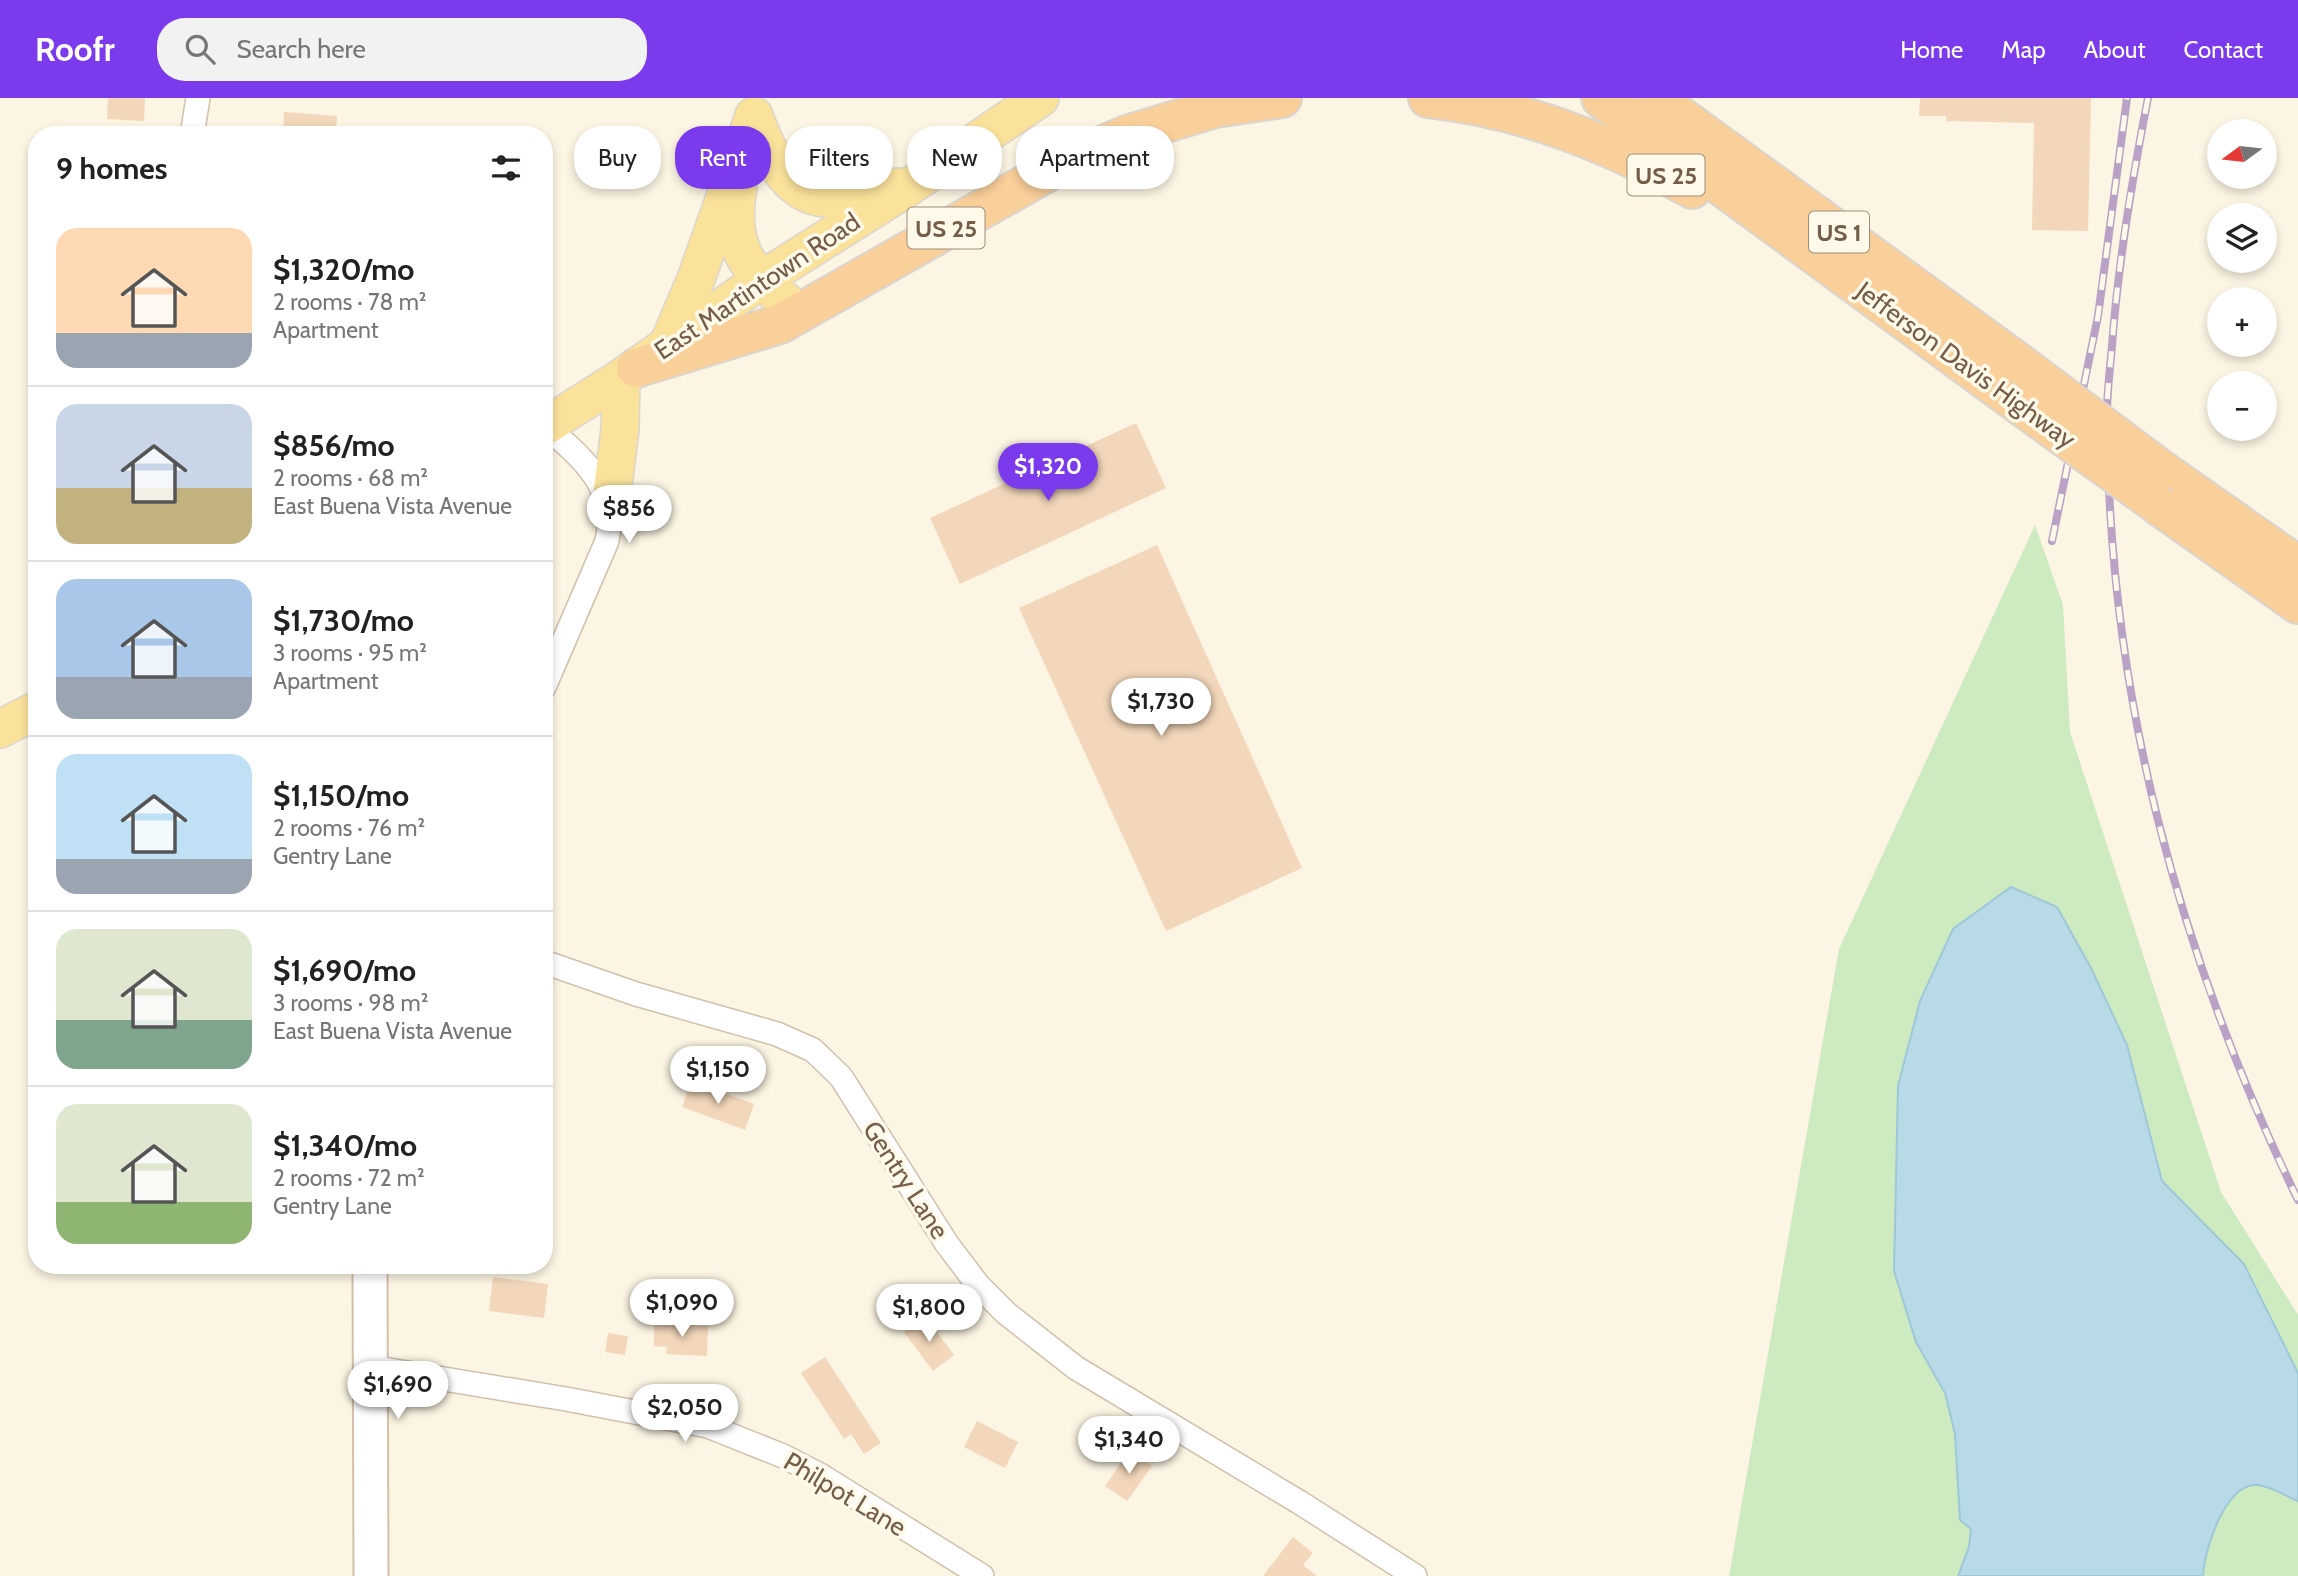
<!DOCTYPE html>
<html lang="en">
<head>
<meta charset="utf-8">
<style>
	body { margin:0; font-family:Cabin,sans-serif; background:#f2f2f2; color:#222; height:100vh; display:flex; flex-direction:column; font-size:26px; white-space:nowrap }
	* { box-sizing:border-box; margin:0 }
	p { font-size:23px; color:#767676 }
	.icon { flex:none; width:38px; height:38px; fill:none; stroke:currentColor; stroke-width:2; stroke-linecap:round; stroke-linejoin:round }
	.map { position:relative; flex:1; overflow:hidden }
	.drawer { position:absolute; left:28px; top:28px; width:525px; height:1148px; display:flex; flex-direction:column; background:#fff; border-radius:28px; box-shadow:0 4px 10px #0003 }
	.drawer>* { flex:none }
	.hud { position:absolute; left:574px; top:28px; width:665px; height:63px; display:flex; gap:14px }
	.needle { width:46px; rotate:255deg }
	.tools { position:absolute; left:2207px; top:21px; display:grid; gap:14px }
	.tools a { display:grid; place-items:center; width:70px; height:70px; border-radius:50%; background:#fff; box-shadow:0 4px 10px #0003; font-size:35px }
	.price { position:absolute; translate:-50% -60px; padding:0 16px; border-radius:24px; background:#fff; color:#222; font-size:23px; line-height:46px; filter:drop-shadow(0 2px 4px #0008) }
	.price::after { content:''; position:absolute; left:50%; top:42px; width:21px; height:16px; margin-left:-10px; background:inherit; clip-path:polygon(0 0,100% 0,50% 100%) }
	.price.on { background:#7c3aed; color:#fff }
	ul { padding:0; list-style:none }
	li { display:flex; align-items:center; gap:21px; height:175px; padding:0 28px }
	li+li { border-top:2px solid #e0e0e0 }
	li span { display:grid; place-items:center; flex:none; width:196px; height:140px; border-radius:21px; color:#555 }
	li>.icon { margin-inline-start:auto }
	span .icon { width:84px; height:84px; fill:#fffc; stroke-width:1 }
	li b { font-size:30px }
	h2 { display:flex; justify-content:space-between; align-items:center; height:84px; padding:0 28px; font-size:30px }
	.tag { padding:0 24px; border-radius:28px; background:#fff; box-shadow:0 4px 10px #0003; font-size:24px; line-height:63px }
	.tag.on { background:#7c3aed; color:#fff }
	header { display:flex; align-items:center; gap:42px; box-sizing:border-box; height:98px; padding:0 35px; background:#7c3aed; color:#fff }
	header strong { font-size:33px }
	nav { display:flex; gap:38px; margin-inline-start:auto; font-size:24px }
	.search { width:490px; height:63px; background:#f2f2f2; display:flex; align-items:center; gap:18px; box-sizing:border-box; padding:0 24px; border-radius:28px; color:#767676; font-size:26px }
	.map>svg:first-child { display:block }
	.green { fill:#cdeac1 }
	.water { fill:#b7dae6; stroke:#9dc8d7; stroke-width:2 }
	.building { fill:#f2d7ba }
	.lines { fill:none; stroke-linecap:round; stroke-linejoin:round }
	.minor-casing { stroke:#d0c0ac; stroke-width:26 }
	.secondary-casing { stroke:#d3c0a9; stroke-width:37 }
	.primary-casing { stroke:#dbd5d0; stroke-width:40 }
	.trunk-casing { stroke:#dbd5d0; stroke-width:42 }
	.minor { stroke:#fff; stroke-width:23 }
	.secondary { stroke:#fff; stroke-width:33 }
	.primary { stroke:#fbe29b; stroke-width:37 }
	.trunk { stroke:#f9cf9a; stroke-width:38 }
	.rail-casing { stroke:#b9a2c5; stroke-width:8 }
	.rail { stroke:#fff9e9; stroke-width:5; stroke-dasharray:16; stroke-linecap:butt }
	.trunk-bridge-casing { stroke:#dbd5d0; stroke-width:42; stroke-linecap:butt }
	.trunk-bridge { stroke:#f9cf9a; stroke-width:38 }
	.labels { text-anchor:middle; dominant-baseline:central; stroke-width:7; stroke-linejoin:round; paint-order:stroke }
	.shield { fill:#fff9e9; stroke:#9e8c79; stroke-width:2 }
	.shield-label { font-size:24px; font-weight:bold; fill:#745d49 }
	.street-label { font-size:26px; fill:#745d49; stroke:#fff9e9 }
</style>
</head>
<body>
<header>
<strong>Roofr</strong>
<div class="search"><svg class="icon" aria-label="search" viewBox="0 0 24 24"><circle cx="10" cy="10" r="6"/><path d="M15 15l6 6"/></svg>Search here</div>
<nav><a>Home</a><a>Map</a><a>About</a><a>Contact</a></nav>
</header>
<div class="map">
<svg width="2298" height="1478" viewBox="0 0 2298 1478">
	<rect width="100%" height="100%" fill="#fcf5e3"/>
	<polygon class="green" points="2035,427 2063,507 2070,634 2221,1094 2298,1217 2298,1478 1729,1478 1839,851"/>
	<path class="water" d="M2011,789L2057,809L2091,870L2127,947L2162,1083L2244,1166L2298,1275V1403C2286,1398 2270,1388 2257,1387C2225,1385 2204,1453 2203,1478H1958L1969,1449L1971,1431L1960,1422L1955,1336L1945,1295L1916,1244L1894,1173L1898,988L1920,903L1953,831Z"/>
	<g class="building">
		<polygon points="108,0 145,0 144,23 107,21"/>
		<polygon points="1920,0 2091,0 2088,133 2032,132 2034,25 1946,23 1946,18 1919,18"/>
		<polygon points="284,14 337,18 336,37 283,37"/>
		<polygon points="1136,325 1166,390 960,486 930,420"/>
		<polygon points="1157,447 1302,770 1166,833 1019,510"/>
		<polygon points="691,983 754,1006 745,1032 682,1009"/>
		<polygon points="493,1179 548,1186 544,1220 489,1213"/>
		<polygon points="925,1218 954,1257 933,1273 904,1234"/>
		<polygon points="654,1225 708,1228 707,1258 666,1256 667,1249 654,1248"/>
		<polygon points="608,1235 628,1238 625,1257 605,1254"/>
		<polygon points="825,1259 881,1345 864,1356 851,1336 844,1341 801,1275"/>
		<polygon points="977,1323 1018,1344 1005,1370 964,1349"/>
		<polygon points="1130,1352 1152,1368 1127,1403 1105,1388"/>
		<polygon points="1293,1439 1313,1455 1303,1467 1317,1478 1263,1478"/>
	</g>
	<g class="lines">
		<g class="minor-casing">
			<g id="minor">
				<polyline points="192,37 198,0"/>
				<path d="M544,589L607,443C619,390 582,359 545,328"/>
				<polyline points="544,864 636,896 777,936 813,952 841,979 947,1146 978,1187 1006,1215 1076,1270 1299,1404 1415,1478"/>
				<polyline points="371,1269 566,1301 708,1328 783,1358 820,1377 982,1478"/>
			</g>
		</g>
		<g class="secondary-casing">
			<polyline id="secondary" points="370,1167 371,1478"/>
		</g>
		<g class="primary-casing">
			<g id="primary">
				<path d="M754,18C766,50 786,99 827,100C850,100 875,93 898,89"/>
				<path d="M738,90C727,156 752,175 799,215"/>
				<polyline points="668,247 696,181 754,18"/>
				<polyline points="544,329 621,280 761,182 910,88 1040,0"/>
				<polyline points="610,412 620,331 621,280"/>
				<polyline points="0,631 37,612"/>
			</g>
		</g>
		<g class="trunk-casing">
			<g id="trunk">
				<path d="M1428,0C1522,10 1609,45 1692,91"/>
				<polyline points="1601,0 2023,309"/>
				<polyline points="1655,0 2023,268"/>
				<polyline points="636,270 780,226 1072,60 1127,37 1215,10 1282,0"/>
				<polyline points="2160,371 2298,468"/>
				<polyline points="2161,409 2298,506"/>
			</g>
		</g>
		<use href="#minor" class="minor"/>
		<use href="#secondary" class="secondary"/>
		<use href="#primary" class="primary"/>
		<use href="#trunk" class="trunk"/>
		<g class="rail-casing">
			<g id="rail">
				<path d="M2148,0C2132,82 2118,164 2112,248C2110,271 2107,294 2107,316C2108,596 2177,852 2298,1102"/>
				<polyline points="2052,443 2098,218 2127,0"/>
			</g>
		</g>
		<use href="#rail" class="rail"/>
		<g class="trunk-bridge-casing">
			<g id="trunk-bridge">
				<polyline points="2023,268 2160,371"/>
				<polyline points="2023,309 2161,409"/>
			</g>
		</g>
		<use href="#trunk-bridge" class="trunk-bridge"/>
	</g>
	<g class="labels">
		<g class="shield">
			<rect x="1627.5" y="56.5" width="77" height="41" rx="5"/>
			<rect x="907.5" y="109.5" width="77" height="41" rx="5"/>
			<rect x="1809" y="113.5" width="60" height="41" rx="5"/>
		</g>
		<g class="shield-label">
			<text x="1666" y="77">US 25</text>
			<text x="946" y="130">US 25</text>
			<text x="1839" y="134">US 1</text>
		</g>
		<g class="street-label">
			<text transform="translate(757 188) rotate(-34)">East Martintown Road</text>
			<text transform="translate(1966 267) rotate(36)">Jefferson Davis Highway</text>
			<text transform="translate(906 1082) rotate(57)">Gentry Lane</text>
			<text transform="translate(845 1396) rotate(31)">Philpot Lane</text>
		</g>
	</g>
</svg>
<div class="tools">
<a><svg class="needle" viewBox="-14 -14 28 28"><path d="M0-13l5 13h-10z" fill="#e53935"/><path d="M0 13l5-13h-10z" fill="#767676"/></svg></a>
<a><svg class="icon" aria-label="layers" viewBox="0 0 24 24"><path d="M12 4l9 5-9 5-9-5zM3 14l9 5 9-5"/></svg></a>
<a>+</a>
<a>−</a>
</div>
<b class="price on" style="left:1048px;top:405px">$1,320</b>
<b class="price" style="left:629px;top:447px">$856</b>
<b class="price" style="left:1161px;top:640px">$1,730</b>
<b class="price" style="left:718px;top:1008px">$1,150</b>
<b class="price" style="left:682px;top:1241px">$1,090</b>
<b class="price" style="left:929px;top:1246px">$1,800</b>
<b class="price" style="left:398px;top:1323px">$1,690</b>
<b class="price" style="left:685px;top:1346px">$2,050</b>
<b class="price" style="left:1129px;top:1378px">$1,340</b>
<div class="hud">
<a class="tag">Buy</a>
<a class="tag on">Rent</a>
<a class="tag">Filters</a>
<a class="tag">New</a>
<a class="tag">Apartment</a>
</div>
<section class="drawer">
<h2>9 homes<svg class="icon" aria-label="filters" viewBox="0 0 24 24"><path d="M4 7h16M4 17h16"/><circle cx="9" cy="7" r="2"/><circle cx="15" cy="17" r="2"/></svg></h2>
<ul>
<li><span style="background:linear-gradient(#ffd9b3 75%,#9aa5b1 0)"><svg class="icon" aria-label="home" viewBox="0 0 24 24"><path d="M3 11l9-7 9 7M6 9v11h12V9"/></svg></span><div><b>$1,320/mo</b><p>2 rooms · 78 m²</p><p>Apartment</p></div></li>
<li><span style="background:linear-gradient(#c9d6e8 60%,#c2b280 0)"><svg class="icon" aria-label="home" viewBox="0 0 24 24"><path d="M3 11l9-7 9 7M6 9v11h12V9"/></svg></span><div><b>$856/mo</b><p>2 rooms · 68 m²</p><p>East Buena Vista Avenue</p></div></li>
<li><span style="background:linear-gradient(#a9c7e8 70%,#9aa5b1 0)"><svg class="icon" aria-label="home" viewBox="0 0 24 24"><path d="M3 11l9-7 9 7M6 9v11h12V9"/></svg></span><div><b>$1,730/mo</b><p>3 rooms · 95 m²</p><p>Apartment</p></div></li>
<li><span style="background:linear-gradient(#bfe0f5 75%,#9aa5b1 0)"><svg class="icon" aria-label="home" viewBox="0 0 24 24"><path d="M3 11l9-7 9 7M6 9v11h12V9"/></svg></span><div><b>$1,150/mo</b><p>2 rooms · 76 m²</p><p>Gentry Lane</p></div></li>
<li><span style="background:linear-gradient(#dfe7d0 65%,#7fa58c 0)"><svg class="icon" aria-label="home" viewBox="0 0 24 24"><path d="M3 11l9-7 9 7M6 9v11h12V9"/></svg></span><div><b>$1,690/mo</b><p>3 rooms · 98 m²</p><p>East Buena Vista Avenue</p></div></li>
<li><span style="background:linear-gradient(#dfe7d0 70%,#8fb573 0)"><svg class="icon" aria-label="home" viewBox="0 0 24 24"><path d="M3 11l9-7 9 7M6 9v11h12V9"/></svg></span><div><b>$1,340/mo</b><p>2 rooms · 72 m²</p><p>Gentry Lane</p></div></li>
</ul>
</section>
</div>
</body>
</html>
